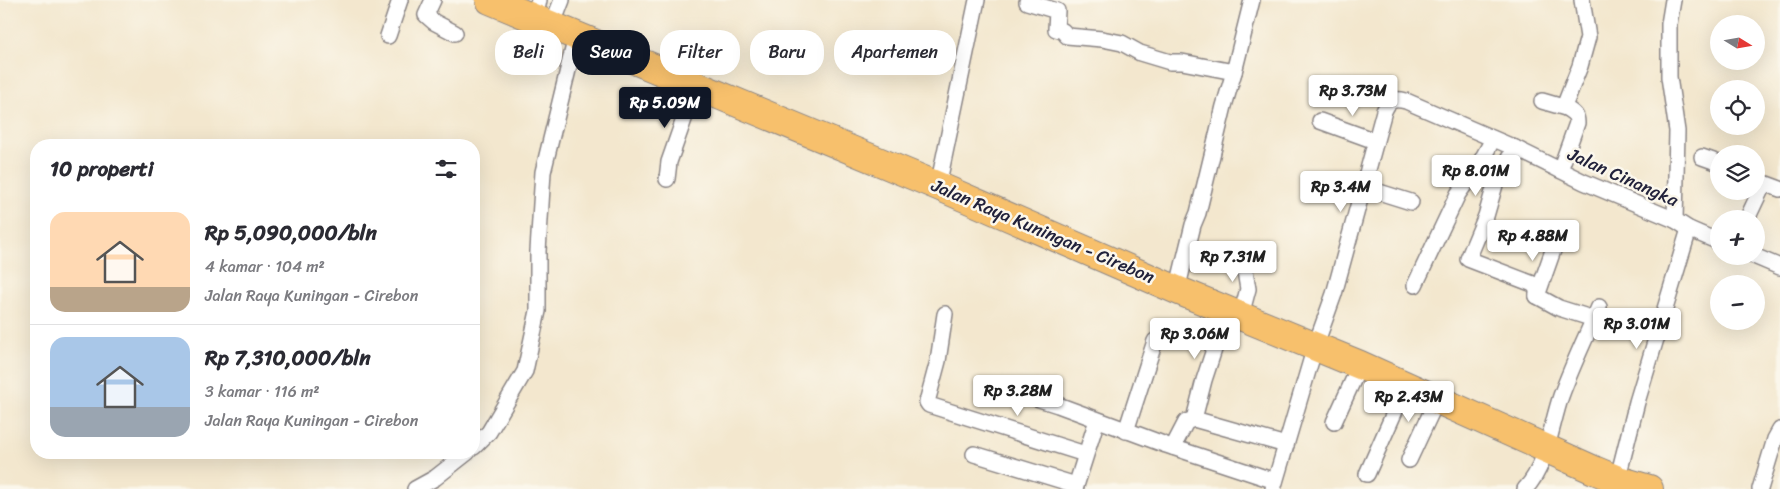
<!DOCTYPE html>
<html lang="id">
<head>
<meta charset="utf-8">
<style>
	body { margin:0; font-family:Sriracha,sans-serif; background:#f2f2f3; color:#2b2b33; height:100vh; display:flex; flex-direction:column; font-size:19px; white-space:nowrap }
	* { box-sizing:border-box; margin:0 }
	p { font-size:16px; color:#7c7c81 }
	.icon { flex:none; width:28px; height:28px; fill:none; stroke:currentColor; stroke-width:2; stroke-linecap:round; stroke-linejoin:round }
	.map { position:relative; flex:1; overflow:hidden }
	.drawer { position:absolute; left:30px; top:139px; width:450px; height:320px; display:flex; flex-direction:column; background:#fff; border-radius:20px; box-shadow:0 5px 20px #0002 }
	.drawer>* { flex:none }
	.top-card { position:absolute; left:495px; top:30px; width:475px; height:45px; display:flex; gap:10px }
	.needle { width:32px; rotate:101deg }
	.buttons { position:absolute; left:1710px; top:15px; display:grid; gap:10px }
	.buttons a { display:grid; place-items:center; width:55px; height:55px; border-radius:50%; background:#fff; box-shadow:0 5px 20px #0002; font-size:25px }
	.price { position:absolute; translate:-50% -42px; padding:0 11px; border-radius:5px; background:#fff; color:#222; font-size:16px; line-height:32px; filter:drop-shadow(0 1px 2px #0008) }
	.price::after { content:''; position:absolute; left:50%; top:30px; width:15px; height:11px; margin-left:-8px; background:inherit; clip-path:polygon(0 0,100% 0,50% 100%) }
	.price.current { background:#111827; color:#fff }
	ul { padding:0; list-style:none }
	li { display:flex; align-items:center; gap:15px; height:125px; padding:0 20px }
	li+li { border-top:1px solid #e1e1e2 }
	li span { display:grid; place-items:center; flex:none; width:140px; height:100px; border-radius:15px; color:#555 }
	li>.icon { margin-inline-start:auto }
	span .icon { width:60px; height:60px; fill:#fffc; stroke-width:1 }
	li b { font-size:21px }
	h2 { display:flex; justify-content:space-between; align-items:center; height:60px; padding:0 20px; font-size:21px }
	.tag { padding:0 18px; border-radius:20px; background:#fff; box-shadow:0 5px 20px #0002; font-size:18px; line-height:45px }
	.tag.current { background:#111827; color:#fff }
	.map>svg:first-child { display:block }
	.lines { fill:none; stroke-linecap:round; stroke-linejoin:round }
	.street-casing { stroke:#8a8484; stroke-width:18 }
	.highway-casing { stroke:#8a8484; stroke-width:30 }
	.street { stroke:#fff; stroke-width:15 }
	.highway { stroke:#f7c06c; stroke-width:28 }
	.labels { text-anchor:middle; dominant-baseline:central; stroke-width:5; stroke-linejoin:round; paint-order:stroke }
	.street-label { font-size:18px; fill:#22223b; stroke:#fbf7ec }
</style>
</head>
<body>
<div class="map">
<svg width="1780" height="489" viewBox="0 0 1780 489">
	<rect width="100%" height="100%" fill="#fbf7ec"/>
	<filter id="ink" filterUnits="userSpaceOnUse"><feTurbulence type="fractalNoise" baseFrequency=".02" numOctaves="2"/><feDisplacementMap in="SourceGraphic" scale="10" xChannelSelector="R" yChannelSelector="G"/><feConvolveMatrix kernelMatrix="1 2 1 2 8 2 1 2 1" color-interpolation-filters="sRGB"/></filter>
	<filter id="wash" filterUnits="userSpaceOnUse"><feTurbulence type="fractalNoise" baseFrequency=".0096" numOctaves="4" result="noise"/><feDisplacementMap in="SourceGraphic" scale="20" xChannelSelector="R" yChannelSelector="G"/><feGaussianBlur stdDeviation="1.12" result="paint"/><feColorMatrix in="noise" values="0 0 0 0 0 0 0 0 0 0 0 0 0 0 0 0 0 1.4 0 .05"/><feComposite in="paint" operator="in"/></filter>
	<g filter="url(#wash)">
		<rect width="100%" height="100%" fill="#f3e7ce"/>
	</g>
	<g filter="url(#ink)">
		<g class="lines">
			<g class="street-casing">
				<g id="street">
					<polyline points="433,0 426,15 434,22 455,33"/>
					<polyline points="1673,0 1669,24 1669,77 1677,131 1675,220"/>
					<polyline points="1027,2 1057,11 1056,29 1063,31 1067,36 1102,39 1122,43 1140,53 1170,62 1182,62 1234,72 1252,0"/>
					<polyline points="535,18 539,0"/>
					<polyline points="552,26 562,0"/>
					<polyline points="388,36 400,0"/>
					<polyline points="1542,101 1566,108"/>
					<polyline points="1320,121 1375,141"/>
					<polyline points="1515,148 1497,178 1486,216 1468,259 1533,284 1537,289 1537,296 1559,308 1594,319"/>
					<polyline points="1702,157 1719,163"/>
					<path d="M1560,170L1577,123C1577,114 1573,113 1566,108L1565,104L1580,66L1588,37L1582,0"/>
					<polyline points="667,179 669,162 696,85"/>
					<polyline points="1756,180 1780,189"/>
					<polyline points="938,186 977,0"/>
					<polyline points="1363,187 1411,202"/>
					<polyline points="1747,219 1764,183"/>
					<polyline points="1217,253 1245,271 1248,289 1241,315"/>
					<polyline points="1754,256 1780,267"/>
					<polyline points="1415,285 1458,194 1480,163 1493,139"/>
					<polyline points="1177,290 1193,225 1198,213 1224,106 1234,72"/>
					<polyline points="1537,296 1557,239"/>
					<polyline points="945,314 938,361 927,402 929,405 1085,454"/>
					<polyline points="985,386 1017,392 1058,405 1166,445 1275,481"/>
					<polyline points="1194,419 1204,380 1227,310"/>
					<polyline points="1334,422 1360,365"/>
					<polyline points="1126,431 1155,341"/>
					<polyline points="474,447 489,432 525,371 538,311 538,251 543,172 576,37"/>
					<polyline points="1173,447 1186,422 1194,419 1286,445"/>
					<polyline points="974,454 1076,485"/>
					<polyline points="1409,460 1437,400"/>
					<polyline points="1367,474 1406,386"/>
					<polyline points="1616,485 1637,402 1689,229"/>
					<polyline points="415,489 435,478 468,452"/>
					<polyline points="1075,489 1097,420"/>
					<path d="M1273,489L1315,347L1334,294L1384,111C1389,100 1394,98 1406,101L1515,148L1584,182L1675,220L1689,229L1719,242"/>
					<path d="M1525,489C1547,466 1551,425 1561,396C1572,366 1586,337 1599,307"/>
					<polyline points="1760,489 1775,439 1780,430"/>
				</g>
			</g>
			<g class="highway-casing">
				<polyline id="highway" points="490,0 938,186 1177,290 1360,365 1594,470 1618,480 1649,489"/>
			</g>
			<use href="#street" class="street"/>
			<use href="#highway" class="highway"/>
		</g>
	</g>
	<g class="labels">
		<g class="street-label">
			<text transform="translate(1623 177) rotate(24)">Jalan Cinangka</text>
			<text transform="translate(1043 231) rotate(23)">Jalan Raya Kuningan - Cirebon</text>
		</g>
	</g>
</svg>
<div class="buttons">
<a><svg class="needle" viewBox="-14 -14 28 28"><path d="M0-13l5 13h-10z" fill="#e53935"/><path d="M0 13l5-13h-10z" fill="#7c7c81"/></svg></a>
<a><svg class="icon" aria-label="locate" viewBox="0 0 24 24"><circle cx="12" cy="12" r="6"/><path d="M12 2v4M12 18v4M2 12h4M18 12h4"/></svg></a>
<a><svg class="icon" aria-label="layers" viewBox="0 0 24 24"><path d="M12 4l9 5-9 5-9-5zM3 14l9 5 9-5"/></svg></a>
<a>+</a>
<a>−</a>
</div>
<b class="price" style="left:1353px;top:117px">Rp 3.73M</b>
<b class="price current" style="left:665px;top:129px">Rp 5.09M</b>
<b class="price" style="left:1476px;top:197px">Rp 8.01M</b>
<b class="price" style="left:1341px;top:213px">Rp 3.4M</b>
<b class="price" style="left:1533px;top:262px">Rp 4.88M</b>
<b class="price" style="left:1233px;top:283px">Rp 7.31M</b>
<b class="price" style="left:1637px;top:350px">Rp 3.01M</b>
<b class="price" style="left:1195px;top:360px">Rp 3.06M</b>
<b class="price" style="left:1018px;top:417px">Rp 3.28M</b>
<b class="price" style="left:1409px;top:423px">Rp 2.43M</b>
<div class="top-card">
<a class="tag">Beli</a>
<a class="tag current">Sewa</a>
<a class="tag">Filter</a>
<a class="tag">Baru</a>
<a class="tag">Apartemen</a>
</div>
<section class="drawer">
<h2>10 properti<svg class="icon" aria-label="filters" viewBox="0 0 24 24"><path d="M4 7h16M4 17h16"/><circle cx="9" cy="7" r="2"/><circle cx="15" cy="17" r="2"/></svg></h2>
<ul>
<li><span style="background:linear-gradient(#ffd9b3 75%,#b9a48a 0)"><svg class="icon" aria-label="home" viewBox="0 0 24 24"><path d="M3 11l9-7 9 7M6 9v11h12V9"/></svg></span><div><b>Rp 5,090,000/bln</b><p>4 kamar · 104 m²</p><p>Jalan Raya Kuningan - Cirebon</p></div></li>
<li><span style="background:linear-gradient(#a9c7e8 70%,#9aa5b1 0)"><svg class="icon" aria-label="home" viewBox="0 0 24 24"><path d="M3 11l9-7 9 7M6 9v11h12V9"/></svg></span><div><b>Rp 7,310,000/bln</b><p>3 kamar · 116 m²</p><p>Jalan Raya Kuningan - Cirebon</p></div></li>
</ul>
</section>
</div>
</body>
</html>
